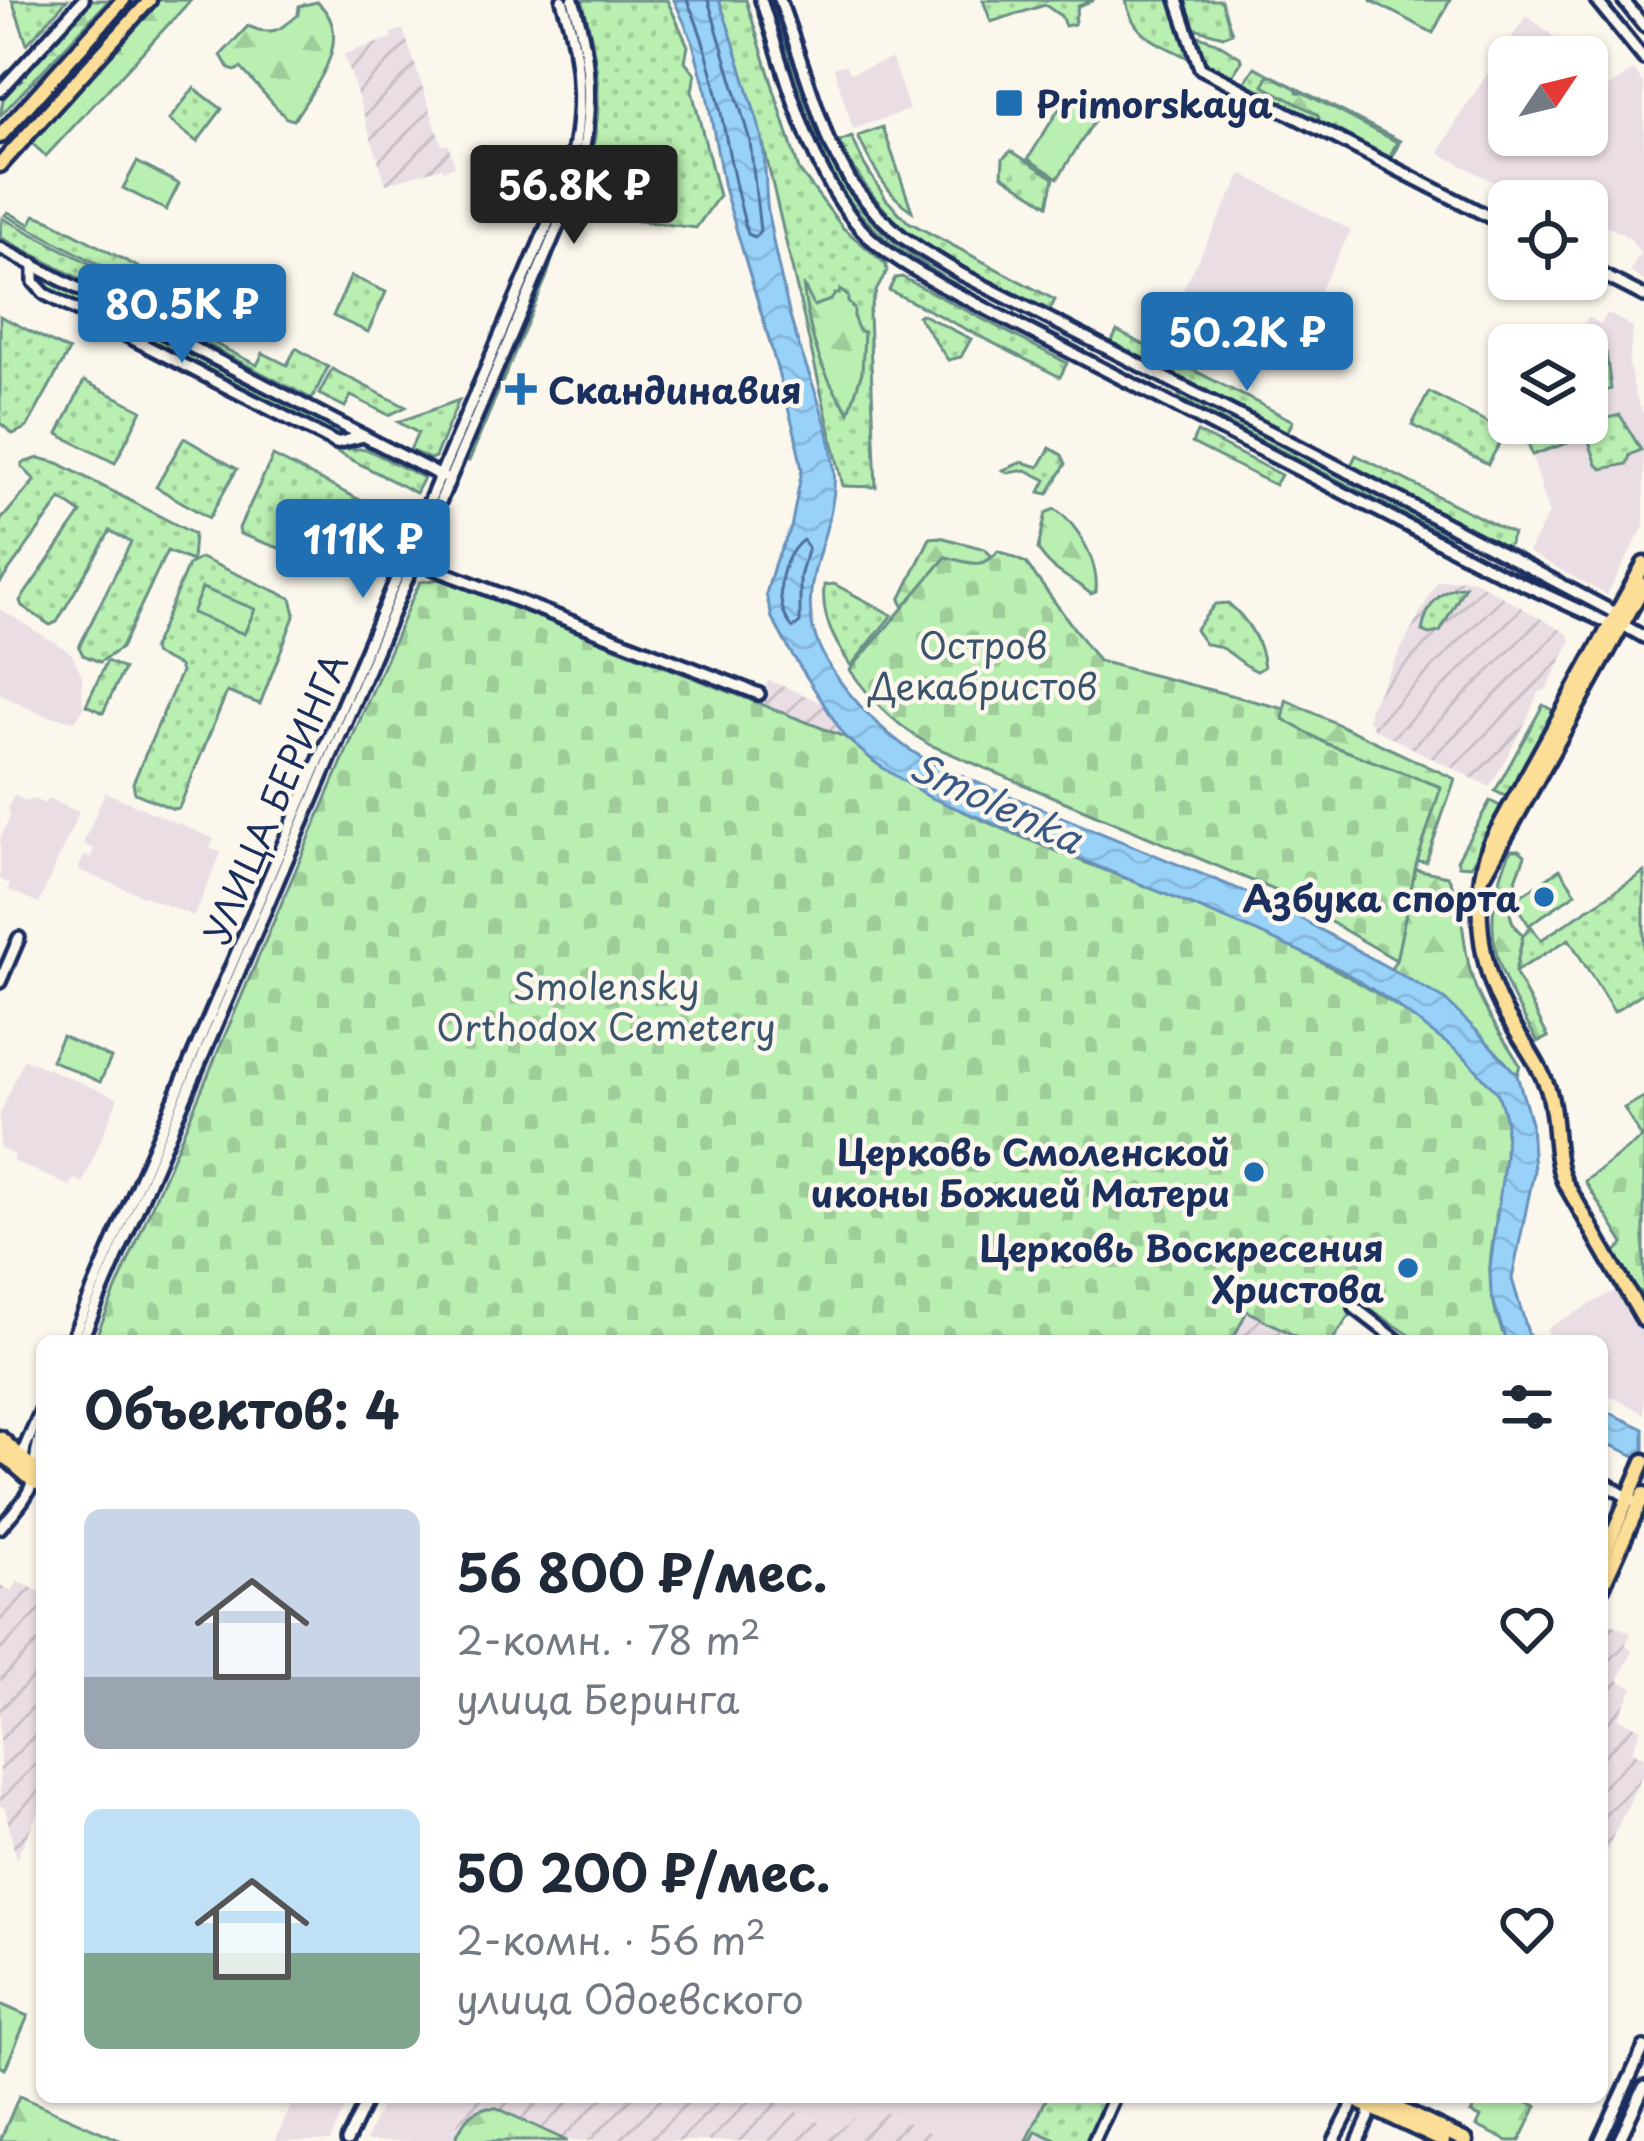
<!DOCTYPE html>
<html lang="ru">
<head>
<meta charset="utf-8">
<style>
	body { margin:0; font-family:"Playpen Sans",sans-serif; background:#f2f2f3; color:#1f2937; height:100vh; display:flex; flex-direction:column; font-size:45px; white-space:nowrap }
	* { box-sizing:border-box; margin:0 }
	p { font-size:39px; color:#747a83 }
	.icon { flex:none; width:66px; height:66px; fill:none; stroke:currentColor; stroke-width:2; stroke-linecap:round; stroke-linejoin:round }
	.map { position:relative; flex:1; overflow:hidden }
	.sheet { position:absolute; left:36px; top:1335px; width:1572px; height:768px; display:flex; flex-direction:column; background:#fff; border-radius:18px; box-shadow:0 3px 9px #0004 }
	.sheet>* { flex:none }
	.needle { width:78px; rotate:55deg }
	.fabs { position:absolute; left:1488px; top:36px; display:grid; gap:24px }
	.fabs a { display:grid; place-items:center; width:120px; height:120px; border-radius:18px; background:#fff; box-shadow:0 3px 9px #0004; font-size:60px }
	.price { position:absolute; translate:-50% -102px; padding:0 27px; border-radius:12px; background:#1f6fb2; color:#fff; font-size:39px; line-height:78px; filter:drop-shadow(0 3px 6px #0008) }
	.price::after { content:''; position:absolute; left:50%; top:72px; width:36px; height:27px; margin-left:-18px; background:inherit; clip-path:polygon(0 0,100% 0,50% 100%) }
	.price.active { background:#222; color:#fff }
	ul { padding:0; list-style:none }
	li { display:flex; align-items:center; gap:36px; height:300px; padding:0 48px }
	li span { display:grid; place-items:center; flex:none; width:336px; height:240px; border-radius:18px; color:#555 }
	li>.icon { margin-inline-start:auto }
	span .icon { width:144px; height:144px; fill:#fffc; stroke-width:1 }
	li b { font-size:51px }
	h2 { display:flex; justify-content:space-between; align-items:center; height:144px; padding:0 48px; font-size:51px }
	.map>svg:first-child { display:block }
	.built { fill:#eadee4 }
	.industrial { fill:url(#industrial-furrows) }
	.grass { fill:url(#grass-dots); stroke:#6a8f87; stroke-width:3 }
	.forest { fill:url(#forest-firs); stroke:#6a8f87; stroke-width:3 }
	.cemetery { fill:url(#cemetery-stones); stroke:#6a8f87; stroke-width:3 }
	.pitch { fill:#b9efb0; stroke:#6a8f87; stroke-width:3 }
	.water { fill:url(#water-waves); stroke:#6791bb; stroke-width:3 }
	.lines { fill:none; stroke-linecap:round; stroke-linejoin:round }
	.shore { stroke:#4d709c; stroke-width:3 }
	.minor-casing { stroke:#1b2f5e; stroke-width:18 }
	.major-casing { stroke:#1b2f5e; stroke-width:21 }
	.minor { stroke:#fbf7ec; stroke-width:9 }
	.major { stroke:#fdde96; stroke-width:12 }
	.tram { stroke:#1b2f5e; stroke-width:3 }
	.poi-dot { fill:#1f6fb2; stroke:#fbf7ec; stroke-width:4.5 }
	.labels { text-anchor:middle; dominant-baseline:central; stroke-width:9; stroke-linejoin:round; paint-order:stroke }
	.poi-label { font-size:36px; font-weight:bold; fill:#1b2f5e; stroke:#fbf7ec; text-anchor:end }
	.park-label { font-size:36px; fill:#3b556e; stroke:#fbf7ec }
	.street-label { font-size:36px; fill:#1b2f5e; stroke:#fbf7ec }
	.water-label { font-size:39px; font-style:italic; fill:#3a5885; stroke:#fbf7ec }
</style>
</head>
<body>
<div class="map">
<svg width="1644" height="2141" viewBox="0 0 1644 2141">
	<defs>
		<pattern id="industrial-furrows" width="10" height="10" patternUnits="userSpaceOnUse" patternTransform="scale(3)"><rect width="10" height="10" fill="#eadee4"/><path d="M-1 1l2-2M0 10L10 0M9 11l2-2" fill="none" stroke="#c8bfc6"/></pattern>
		<pattern id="grass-dots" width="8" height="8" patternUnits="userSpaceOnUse" patternTransform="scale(3)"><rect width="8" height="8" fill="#b9efb0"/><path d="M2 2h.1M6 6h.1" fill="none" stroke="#9ecd9a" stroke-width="1.8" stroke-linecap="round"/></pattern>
		<pattern id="forest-firs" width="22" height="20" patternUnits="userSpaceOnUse" patternTransform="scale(3)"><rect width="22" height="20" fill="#b9efb0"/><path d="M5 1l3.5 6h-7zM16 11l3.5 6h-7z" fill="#9ecd9a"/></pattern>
		<pattern id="cemetery-stones" width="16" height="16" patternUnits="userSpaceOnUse" patternTransform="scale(3)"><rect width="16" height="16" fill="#b9efb0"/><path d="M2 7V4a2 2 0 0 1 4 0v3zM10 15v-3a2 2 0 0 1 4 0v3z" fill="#9ecd9a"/></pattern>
		<pattern id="water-waves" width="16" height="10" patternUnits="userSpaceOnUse" patternTransform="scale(3)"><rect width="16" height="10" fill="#99d2f9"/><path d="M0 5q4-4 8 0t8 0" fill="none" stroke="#83b5d8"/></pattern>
	</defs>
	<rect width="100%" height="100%" fill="#fbf7ec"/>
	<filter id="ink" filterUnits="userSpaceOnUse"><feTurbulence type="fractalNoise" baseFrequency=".00833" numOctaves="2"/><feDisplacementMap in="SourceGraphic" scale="24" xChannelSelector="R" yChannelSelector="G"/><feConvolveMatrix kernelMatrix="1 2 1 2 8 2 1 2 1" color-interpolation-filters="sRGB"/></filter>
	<g filter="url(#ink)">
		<g class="built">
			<polygon points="1526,16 1549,32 1570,57 1509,57 1509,135 1587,135 1587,76 1601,92 1634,70 1644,84 1644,282 1630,271 1640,254 1631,239 1587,215 1587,201 1560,201 1527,184 1512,192 1439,153 1460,115"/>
			<polygon points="892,59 909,110 853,129 834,68 845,64 850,73"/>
			<polygon points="1242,174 1351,230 1290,349 1181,293"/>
			<polygon points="1607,313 1633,327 1629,364 1635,394 1644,416 1644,526 1607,595 1528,552 1549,513 1525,432 1530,423 1587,423 1587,345 1573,345 1588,317 1601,324"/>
			<polygon points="0,609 71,653 82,675 83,709 75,721 40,714 0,694"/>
			<polygon points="105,792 214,839 210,848 221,853 194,916 78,870 84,856 90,858 94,849 83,844"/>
			<polygon points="14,795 28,802 31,798 45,804 48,798 79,812 39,903 8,890 10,884 0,879 0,839 10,817 8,808"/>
			<polygon points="24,1059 118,1098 83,1183 74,1179 70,1186 13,1161 15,1155 0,1148 0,1114"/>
			<polygon points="1614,1291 1644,1336 1644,1414 1602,1391 1602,1341 1554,1341 1546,1329"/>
			<polygon points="295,2097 350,2097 330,2141 275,2141"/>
			<polygon points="385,2097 471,2097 475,2104 463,2111 449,2141 365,2141"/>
			<polygon points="784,2097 1096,2097 1075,2141 948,2141 869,2106 839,2131 785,2107"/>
		</g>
		<g class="industrial">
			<polygon points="403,29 442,145 448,144 455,166 444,170 442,167 386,184 344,54 392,38 391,33"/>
			<polygon points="1471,579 1568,634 1571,641 1546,690 1538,693 1526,722 1490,787 1374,729 1368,719 1370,708 1437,581"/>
			<polygon points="667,658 763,695 768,680 823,703 845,737 663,668"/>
			<polygon points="1246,1311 1308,1341 1232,1341"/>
			<polygon points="18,1581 42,1593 42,1805 16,1859 5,1808 0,1806 0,1585 12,1591"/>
			<polygon points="1602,1619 1631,1633 1625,1646 1633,1651 1618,1680 1633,1688 1618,1718 1641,1729 1632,1751 1644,1757 1644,1771 1602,1860"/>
			<polygon points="471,2097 784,2097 785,2107 838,2131 869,2105 948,2141 449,2141 463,2111 474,2104"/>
		</g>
		<g class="grass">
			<polygon points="12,0 67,0 27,44"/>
			<path d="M582,0H667L688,46L685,61L695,74L692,91L719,196L696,228L575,213C603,131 606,84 582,0Z"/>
			<polygon points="718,0 746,0 799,170 843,228 886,264 887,271 876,291 869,314 876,487 843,486 762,139"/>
			<path d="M769,0H772C792,57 807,120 837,173C887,264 993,302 1080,348V351C993,306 882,265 833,175C804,121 789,58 769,0Z"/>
			<polygon points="983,0 1094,0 1078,6 1074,24 1065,26 1061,16 1045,5 991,22"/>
			<path d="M1126,0H1173L1192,57L1188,58C1158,42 1132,37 1126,0Z"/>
			<polygon points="1181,0 1221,0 1232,33 1223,36 1190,27"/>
			<polygon points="1196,35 1216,42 1240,57 1242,61 1230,79 1206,67 1194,38"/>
			<polygon points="1255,67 1400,141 1390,162 1242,86"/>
			<polygon points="194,88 222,109 197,142 169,120"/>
			<path d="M883,127L912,211C886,195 870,162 858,136Z"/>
			<path d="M852,137L864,164L886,199L907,221L1055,300L1050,310C953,263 891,244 839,142Z"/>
			<polygon points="1011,151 1054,178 1048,205 1002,175 1003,158"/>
			<polygon points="8,212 30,224 35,215 49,220 160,279 153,293 5,215"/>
			<polygon points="2,218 189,315 182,332 0,237"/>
			<polygon points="560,234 547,276 469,461 464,459"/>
			<polygon points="351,276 386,292 368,332 333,316"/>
			<polygon points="902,277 1067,363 1060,377 889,290 895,278"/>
			<polygon points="44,279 340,432 343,436 339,439 330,437 47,289 41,283"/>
			<polygon points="921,314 971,339 961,357 948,360 918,316"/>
			<polygon points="0,316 69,351 27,427 13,434 0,423"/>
			<polygon points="1117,331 1293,421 1286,435 1110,345"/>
			<polygon points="202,337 257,365 263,353 287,365 296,348 328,367 312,399 200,341"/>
			<polygon points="1606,353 1611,389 1600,393 1604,407 1587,412 1587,355"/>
			<polygon points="332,369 406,407 389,415 351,396 345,407 319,394"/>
			<polygon points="84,381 142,410 115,463 58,434"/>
			<polygon points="1429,392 1506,432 1488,464 1412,425"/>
			<polygon points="1183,394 1451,534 1453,536 1450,538 1181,399 1179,396"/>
			<polygon points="459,400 435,457 430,459 410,450 418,433 398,422"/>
			<polygon points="1606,414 1608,418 1620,415 1641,450 1630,455 1627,464 1602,469 1597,465 1583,424 1587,420"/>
			<polygon points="1530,423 1574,423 1579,439 1532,455 1525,432"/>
			<polygon points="1197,432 1281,475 1275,485 1192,443"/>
			<polygon points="184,438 237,469 209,518 156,487"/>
			<polygon points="1050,448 1062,455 1066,464 1048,494 1040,492 1046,480 1026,470 1008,473 1003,470 1022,462 1039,467"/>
			<polygon points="337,449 366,449 424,478 416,493 337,452"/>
			<polygon points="1356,455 1513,534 1507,548 1350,467"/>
			<polygon points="273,456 370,505 379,522 365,553 350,551 315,561 240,534 239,528"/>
			<polygon points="39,458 58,463 194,534 192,561 167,551 121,648 100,662 83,655 79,647 131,542 110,531 57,622 50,625 22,606 20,601 81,513 61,499 0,583 0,521 35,480 22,467 22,463"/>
			<polygon points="201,558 291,598 295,614 260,704 227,692 179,808 173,809 135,793 133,783 181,672 179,666 154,654 152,650 188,565"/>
			<path d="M834,584L892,615L851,666C833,639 821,617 824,585Z"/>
			<path d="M1465,586L1440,632L1429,634L1422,631C1427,605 1438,590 1465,586Z"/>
			<path d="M1228,603C1247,619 1261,641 1264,667L1257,671C1237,663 1228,645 1205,644L1195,630L1215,604Z"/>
			<polygon points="107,661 124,669 103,713 86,705"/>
			<polygon points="1543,705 1554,711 1507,797 1495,791"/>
			<polygon points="1490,801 1502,807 1471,866 1459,865 1457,860"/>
			<polygon points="1644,872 1644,992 1614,1012 1569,939 1515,972 1523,935 1531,926 1541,940"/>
			<polygon points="1047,2097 1106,2097 1086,2141 1059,2141 1036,2131 1031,2141 1027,2141"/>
		</g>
		<g class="forest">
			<polygon points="91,0 109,0 0,116 4,95"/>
			<polygon points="154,0 191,0 46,156 27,139"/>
			<path d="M317,2C357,37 315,86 294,120L286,118L241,68L235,71L229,69L221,55L248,26C271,36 280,31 298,15L299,6Z"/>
			<polygon points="1268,74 1297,89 1297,92 1304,93 1397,142 1388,160 1317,123 1319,118 1317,114 1264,86"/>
			<path d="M803,284L814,306L831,300L835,294H839L840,290L848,296V302L854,309V319L859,331L864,332L862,372L849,412C820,375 808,330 803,284Z"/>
			<path d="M1055,509C1079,525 1099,563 1096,592L1091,594C1072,578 1050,571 1038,549L1046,513Z"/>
			<polygon points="940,537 985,549 995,560 906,611 900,600 930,538"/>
			<polygon points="1286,700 1455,779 1426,862 1417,861 1440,787 1327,744 1283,719"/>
			<path d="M1511,850H1519L1525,855C1517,882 1496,913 1523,935L1515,972L1548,1037L1538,1042C1497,972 1475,930 1511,850Z"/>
			<path d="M1415,869L1448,876C1465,908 1461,936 1470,970C1478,1004 1502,1035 1520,1065L1517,1075L1478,1032L1390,971L1396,960Z"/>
			<polygon points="19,2096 122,2141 0,2141"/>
			<polygon points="1479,2097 1517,2097 1537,2106 1520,2141 1508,2141 1477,2126 1481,2117 1471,2113"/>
			<path d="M485,2108H497L567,2141H454C463,2125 466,2112 485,2108Z"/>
		</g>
		<g class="cemetery">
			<path d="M998,551L1026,563L1098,661L1285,709L1283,719L1327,744L1441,787L1416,865L1396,960L1279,892L930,745C898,727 871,700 850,670L946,557C967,562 983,571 998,551Z"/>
			<path d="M440,579L845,737C910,793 982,821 1061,853C1184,902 1314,944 1422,1024C1448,1044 1477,1063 1496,1091C1524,1133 1490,1222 1490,1271C1490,1295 1497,1319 1506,1341H1419L1359,1302L1332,1341H1305L1247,1311L1232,1341H94L410,603L420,582Z"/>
			<polygon points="1644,1097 1644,1290 1642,1292 1636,1290 1614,1253 1624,1244 1585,1181 1642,1138 1624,1108"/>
		</g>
		<g class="pitch">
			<polygon points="1370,0 1450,0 1433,33"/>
			<polygon points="1067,96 1098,115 1058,178 1028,159"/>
			<polygon points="137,162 179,184 166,210 123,188"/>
			<polygon points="202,588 255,609 244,634 192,613"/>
			<polygon points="1560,869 1576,893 1529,925 1513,901"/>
			<polygon points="62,1036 111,1058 100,1082 51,1060"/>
			<polygon points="0,2004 28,2016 5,2069 0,2066"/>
		</g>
		<g class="water">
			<path d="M674,0H719C730,29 738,58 747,87C752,105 759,122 762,140C766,161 765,183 767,204C771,240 781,277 789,312C802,365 830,415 834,470C839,526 798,575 814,632C825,672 870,721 903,745C923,760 946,769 968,779L1273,903L1444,999L1478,1032L1517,1075L1531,1123L1534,1171L1512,1279L1528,1333L1533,1341H1506L1491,1293L1490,1268L1505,1157L1506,1120L1498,1094L1465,1057L1389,1000L1341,970L1252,930L929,797L877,764L845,737L790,651L772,618L766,594L775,562L791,528L802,470L795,433L768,336L724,188L707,95L692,40Z"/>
			<polygon points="1602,1409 1644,1429 1644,1460 1602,1441"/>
		</g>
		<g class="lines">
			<g class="shore">
				<path d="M687,0C722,76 724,154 748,234L755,237L760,231L750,141L708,0"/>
				<path d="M803,540L808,547L800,577V623L793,628C772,605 779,558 803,540Z"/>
			</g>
			<g class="minor-casing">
				<g id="minor">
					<path d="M761,0C787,76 810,179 868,236C888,255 914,270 938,284L1501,574L1614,626"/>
					<polyline points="780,0 828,140 852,184 877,214 901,236 925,252 961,274 1316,455 1617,614 1623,625 1644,637"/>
					<polyline points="1177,0 1200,68 1509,227"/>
					<polyline points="1596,0 1644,59"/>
					<polyline points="1623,0 1644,26"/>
					<polyline points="0,91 83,0"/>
					<polyline points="0,248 443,477"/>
					<polyline points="34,264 34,282 45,294 336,443 364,436"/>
					<polyline points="1587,267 1644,296"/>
					<polyline points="412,560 759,694"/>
					<polyline points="0,982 19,938"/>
					<polyline points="1355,1308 1398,1341"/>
					<path d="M71,1341L563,188C585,127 583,61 562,0"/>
					<path d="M81,1341L573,191C594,126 594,64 573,0"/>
					<polyline points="23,1459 25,1447 42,1408"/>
					<polyline points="1602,1481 1633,1501"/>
					<path d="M0,1528C14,1511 33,1494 35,1470C36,1456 36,1447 42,1433"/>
					<polyline points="347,2141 368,2097"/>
					<polyline points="1094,2141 1114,2097"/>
					<polyline points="1334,2141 1355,2100"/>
					<polyline points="1358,2141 1369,2117 1370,2101"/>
					<polyline points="1600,2141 1644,2047"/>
					<polyline points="1619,2141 1644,2087"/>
				</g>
			</g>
			<g class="major-casing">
				<g id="major">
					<polyline points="0,136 123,0"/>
					<polyline points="0,165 149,0"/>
					<path d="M1644,564L1490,844C1471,898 1479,967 1507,1016C1521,1040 1539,1063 1548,1089C1558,1119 1552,1151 1564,1181L1644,1320"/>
					<polyline points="1485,873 1644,585"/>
					<polyline points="0,1438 29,1465 42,1472"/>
					<polyline points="0,1452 33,1481 42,1485"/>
					<polyline points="1602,1559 1644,1461"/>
					<polyline points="1602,1587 1644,1494"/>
					<polyline points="1349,2097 1443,2141"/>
					<polyline points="1373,2097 1466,2141"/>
				</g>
			</g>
			<use href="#minor" class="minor"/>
			<use href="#major" class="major"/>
			<polyline class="tram" points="0,153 141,0"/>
		</g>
	</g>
	<g class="poi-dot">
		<rect x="994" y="88" width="30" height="30" rx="6"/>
		<path d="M515 371h12v12h12v12h-12v12h-12v-12h-12v-12h12z"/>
		<circle cx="1544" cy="897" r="12"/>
		<circle cx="1254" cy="1172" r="12"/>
		<circle cx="1408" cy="1268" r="12"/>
	</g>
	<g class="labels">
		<g class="poi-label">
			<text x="1036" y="103" text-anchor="start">Primorskaya</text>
			<text x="548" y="389" text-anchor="start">Скандинавия</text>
			<text x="1520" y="897">Азбука спорта</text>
			<text x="1230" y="1151">Церковь Смоленской<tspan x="1230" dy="41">иконы Божией Матери</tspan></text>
			<text x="1384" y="1247">Церковь Воскресения<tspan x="1384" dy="41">Христова</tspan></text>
		</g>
		<g class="park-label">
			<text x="983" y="644">Остров<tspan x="983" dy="41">Декабристов</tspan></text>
			<text x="606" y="985">Smolensky<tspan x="606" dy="41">Orthodox Cemetery</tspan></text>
		</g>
		<g class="street-label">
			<text transform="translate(274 798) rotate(-67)">УЛИЦА БЕРИНГА</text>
		</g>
		<g class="water-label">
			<text transform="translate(997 801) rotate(25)">Smolenka</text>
		</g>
	</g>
</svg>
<div class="fabs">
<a><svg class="needle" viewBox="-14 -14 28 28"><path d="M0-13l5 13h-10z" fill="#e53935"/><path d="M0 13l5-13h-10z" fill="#747a83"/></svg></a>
<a><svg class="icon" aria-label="locate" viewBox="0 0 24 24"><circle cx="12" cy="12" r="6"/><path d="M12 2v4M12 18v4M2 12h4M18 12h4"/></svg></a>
<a><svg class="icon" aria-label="layers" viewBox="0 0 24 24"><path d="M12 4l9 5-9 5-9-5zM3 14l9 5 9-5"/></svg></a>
</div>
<b class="price active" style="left:574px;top:247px">56.8K ₽</b>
<b class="price" style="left:182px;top:366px">80.5K ₽</b>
<b class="price" style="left:1247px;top:394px">50.2K ₽</b>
<b class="price" style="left:363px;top:601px">111K ₽</b>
<section class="sheet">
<h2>Объектов: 4<svg class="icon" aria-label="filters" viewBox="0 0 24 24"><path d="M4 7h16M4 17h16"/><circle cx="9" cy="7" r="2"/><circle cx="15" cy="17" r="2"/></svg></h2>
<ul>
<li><span style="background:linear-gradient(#c9d6e8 70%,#9aa5b1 0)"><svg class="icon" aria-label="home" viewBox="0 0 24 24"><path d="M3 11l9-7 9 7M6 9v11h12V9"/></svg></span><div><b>56 800 ₽/мес.</b><p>2-комн. · 78 m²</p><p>улица Беринга</p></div><svg class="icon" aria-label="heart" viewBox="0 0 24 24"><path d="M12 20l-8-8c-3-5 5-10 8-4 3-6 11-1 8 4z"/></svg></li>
<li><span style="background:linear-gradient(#bfe0f5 60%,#7fa58c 0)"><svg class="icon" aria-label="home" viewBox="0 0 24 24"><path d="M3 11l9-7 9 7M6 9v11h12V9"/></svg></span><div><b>50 200 ₽/мес.</b><p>2-комн. · 56 m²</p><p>улица Одоевского</p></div><svg class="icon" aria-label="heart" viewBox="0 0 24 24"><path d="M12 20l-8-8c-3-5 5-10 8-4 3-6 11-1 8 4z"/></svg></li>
</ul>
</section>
</div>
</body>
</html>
